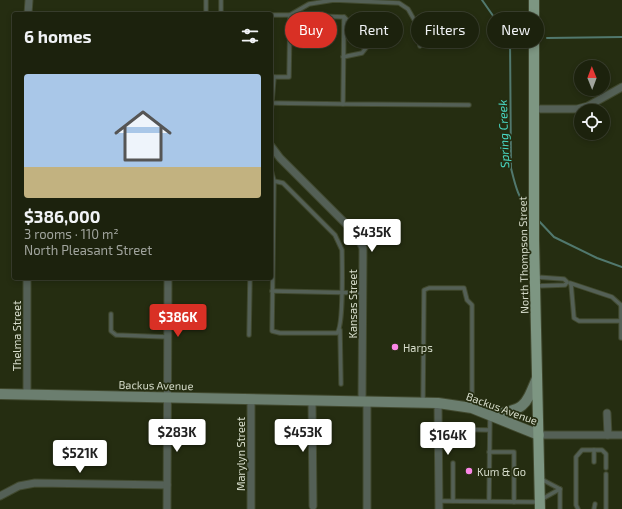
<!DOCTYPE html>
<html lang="en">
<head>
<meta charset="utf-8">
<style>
	body { margin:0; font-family:"Exo 2",sans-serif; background:#292f1b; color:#f1f3f6; height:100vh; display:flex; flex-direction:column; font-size:15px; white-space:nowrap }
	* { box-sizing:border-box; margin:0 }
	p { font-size:13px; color:#a0a49d }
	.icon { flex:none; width:22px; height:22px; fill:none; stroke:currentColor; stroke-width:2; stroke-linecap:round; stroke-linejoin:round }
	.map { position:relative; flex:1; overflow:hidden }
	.drawer { position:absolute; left:12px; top:12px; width:261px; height:268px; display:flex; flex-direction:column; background:#1c220d; border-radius:4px; box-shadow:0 2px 6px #0003,0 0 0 1px #3a3f2e }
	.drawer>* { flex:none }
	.guide { position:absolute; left:285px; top:12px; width:277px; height:36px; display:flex; gap:8px }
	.needle { width:26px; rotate:359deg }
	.fabs { position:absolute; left:574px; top:60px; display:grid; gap:8px }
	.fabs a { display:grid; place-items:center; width:36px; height:36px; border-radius:50%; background:#1c220d; box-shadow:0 2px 6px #0003,0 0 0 1px #3a3f2e; font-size:20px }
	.price { position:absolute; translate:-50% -34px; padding:0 9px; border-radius:4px; background:#fff; color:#222; font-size:13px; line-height:26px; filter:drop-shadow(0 1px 2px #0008) }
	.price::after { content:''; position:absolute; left:50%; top:24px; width:12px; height:9px; margin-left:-6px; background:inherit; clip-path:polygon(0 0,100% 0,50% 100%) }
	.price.on { background:#d93025; color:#fff }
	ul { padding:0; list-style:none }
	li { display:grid; align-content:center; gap:8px; height:212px; padding:0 12px }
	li+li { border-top:1px solid #3a3f2e }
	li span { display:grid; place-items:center; height:124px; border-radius:4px; color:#555 }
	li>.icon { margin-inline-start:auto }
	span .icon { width:72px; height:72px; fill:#fffc; stroke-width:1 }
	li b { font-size:17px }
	h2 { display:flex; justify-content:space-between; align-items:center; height:48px; padding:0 12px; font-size:17px }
	.tag { padding:0 14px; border-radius:18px; background:#1c220d; box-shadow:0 2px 6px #0003,0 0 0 1px #3a3f2e; font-size:14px; line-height:36px }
	.tag.on { background:#d93025; color:#fff }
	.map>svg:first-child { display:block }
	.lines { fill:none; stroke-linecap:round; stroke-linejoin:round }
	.stream { stroke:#51786e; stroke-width:2 }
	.lane-casing { stroke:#41492f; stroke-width:5.5 }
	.street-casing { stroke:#41492f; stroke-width:9 }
	.secondary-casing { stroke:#41492f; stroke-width:12 }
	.primary-casing { stroke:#41492f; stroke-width:12 }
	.lane { stroke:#546056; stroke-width:3.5 }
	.street { stroke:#546056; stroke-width:7 }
	.secondary { stroke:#6b7e6f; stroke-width:10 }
	.primary { stroke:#7d9682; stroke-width:10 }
	.poi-dot { fill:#fb87e6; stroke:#252d11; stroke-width:1.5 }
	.labels { text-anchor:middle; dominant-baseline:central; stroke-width:3.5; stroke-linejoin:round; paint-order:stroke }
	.street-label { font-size:11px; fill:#d6dccb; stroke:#252d11 }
	.poi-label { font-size:11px; fill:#d6dccb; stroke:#252d11; text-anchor:start }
	.water-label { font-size:12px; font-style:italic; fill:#4adbc7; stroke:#252d11 }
</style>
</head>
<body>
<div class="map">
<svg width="622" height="509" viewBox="0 0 622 509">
	<rect width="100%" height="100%" fill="#252d11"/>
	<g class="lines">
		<g class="stream">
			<path d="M482,0L496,20L505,27L510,38L511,168C515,184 518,199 530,211"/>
			<polyline points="510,38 523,39"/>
			<polyline points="547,38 622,37"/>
			<polyline points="537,219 554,237 597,258 622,267"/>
		</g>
		<g class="lane-casing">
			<g id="lane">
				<polyline points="206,14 206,0"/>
				<polyline points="221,14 221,0"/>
				<polyline points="271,15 290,15 309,4 334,0 399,3 408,9 416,23 420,46"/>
				<polyline points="343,57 362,53 366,48 366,37 344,17"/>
				<polyline points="271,77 289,77 290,15 344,17 343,104 469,105"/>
				<polyline points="272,103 343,104"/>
				<polyline points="271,113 274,77"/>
				<path d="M271,170L274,181L272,331L280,333H337C344,326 342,263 342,250L335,235L283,183L274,181"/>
				<polyline points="536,277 564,279 567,282 565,285 536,286"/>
				<polyline points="570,283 612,297 622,306"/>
				<polyline points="571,284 574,318 579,321 621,321 621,305"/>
				<polyline points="272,291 363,293"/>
				<polyline points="111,314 111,331 116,335 168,337"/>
				<polyline points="621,321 621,338"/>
				<polyline points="340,330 341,384"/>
				<polyline points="249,335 250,278"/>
				<polyline points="423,401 424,290 429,288 464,288 467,300 472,305 472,407"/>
				<polyline points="439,429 489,430"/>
				<polyline points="489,452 514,452 514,502"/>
				<polyline points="594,462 594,450 602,450 606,454 606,468"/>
				<polyline points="453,463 453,501"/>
				<polyline points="606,474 606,509"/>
				<polyline points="541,479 560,489"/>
				<polyline points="560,489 560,509"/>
				<polyline points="542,499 560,489"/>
				<polyline points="439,501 538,502"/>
				<polyline points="489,501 490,417"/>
				<polyline points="578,509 576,505 576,457 582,450 594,450"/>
				<polyline points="594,509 595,504"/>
			</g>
		</g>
		<g class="street-casing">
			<g id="street">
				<polyline points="28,14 29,0"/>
				<polyline points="534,109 577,109 588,106 622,87"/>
				<polyline points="271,146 280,158 356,234 363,248 362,402"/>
				<polyline points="27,394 27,278"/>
				<polyline points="251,400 251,509"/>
				<polyline points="312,401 313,506"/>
				<polyline points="438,403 439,509"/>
				<polyline points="607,413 608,435"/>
				<polyline points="539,435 622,435"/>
				<polyline points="0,496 19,486 35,483 167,485"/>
				<polyline points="167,509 168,278"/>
				<polyline points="367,509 367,402"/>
			</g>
		</g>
		<g class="secondary-casing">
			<g id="secondary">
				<polyline points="0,394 438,403 472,408 539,435"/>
				<path d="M493,415C525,409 525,407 537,378"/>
			</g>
		</g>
		<g class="primary-casing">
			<polyline id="primary" points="534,0 534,240 540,509"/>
		</g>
		<use href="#lane" class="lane"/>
		<use href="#street" class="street"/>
		<use href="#secondary" class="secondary"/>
		<use href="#primary" class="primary"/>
	</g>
	<g class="poi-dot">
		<circle cx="395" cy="347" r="4"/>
		<circle cx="469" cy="471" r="4"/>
	</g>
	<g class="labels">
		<g class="street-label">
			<text transform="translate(523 255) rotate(-91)">North Thompson Street</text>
			<text transform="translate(352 304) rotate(-90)">Kansas Street</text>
			<text transform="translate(16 336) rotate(-90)">Thelma Street</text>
			<text transform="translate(156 385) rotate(1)">Backus Avenue</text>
			<text transform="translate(502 408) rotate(20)">Backus Avenue</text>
			<text transform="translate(240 454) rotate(-90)">Marylyn Street</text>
		</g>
		<g class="poi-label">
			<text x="403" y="347">Harps</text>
			<text x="477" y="471">Kum &amp; Go</text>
		</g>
		<g class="water-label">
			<text transform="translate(503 134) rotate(-92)">Spring Creek</text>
		</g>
	</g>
</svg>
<div class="fabs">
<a><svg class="needle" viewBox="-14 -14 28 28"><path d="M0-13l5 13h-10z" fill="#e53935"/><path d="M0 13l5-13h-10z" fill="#a0a49d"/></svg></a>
<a><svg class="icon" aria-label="locate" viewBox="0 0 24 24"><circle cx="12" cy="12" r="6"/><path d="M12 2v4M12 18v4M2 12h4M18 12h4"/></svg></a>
</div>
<b class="price" style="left:372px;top:253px">$435K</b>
<b class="price on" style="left:178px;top:338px">$386K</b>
<b class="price" style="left:177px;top:453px">$283K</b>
<b class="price" style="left:303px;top:453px">$453K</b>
<b class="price" style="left:448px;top:456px">$164K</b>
<b class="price" style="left:80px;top:474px">$521K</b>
<div class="guide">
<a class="tag on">Buy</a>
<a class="tag">Rent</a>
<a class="tag">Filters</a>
<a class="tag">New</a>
</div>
<section class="drawer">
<h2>6 homes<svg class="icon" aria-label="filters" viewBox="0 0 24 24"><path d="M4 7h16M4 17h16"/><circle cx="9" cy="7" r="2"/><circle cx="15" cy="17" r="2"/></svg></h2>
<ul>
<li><span style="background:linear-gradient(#a9c7e8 75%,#c2b280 0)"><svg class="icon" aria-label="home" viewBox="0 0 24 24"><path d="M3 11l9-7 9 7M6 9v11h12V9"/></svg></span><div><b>$386,000</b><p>3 rooms · 110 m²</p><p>North Pleasant Street</p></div></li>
</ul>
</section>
</div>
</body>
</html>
